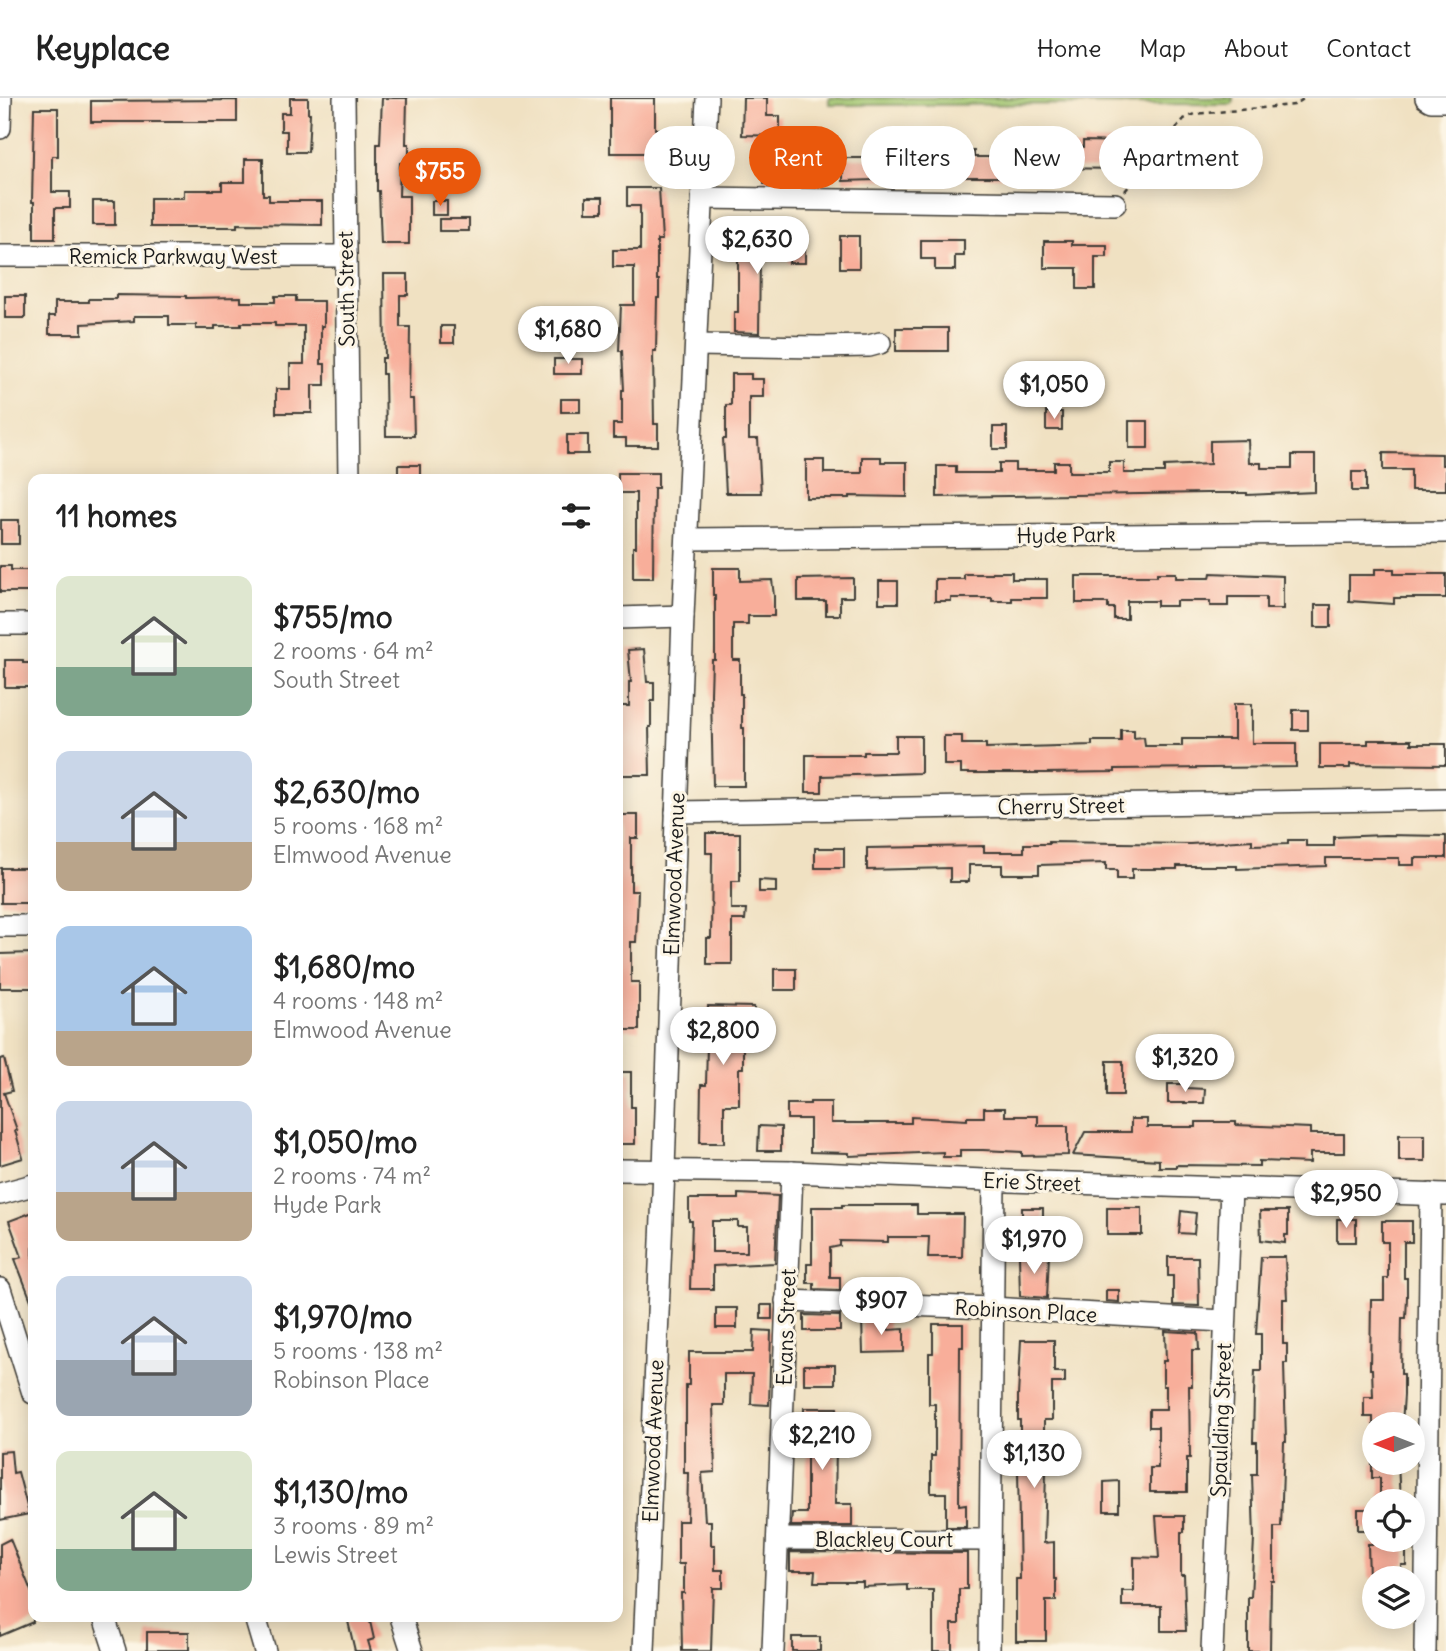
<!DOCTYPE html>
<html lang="en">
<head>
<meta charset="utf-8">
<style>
	body { margin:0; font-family:Delius,sans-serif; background:#f2f2f2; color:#222; height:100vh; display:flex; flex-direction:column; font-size:26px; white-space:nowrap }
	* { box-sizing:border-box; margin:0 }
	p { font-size:23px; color:#767676 }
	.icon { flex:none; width:38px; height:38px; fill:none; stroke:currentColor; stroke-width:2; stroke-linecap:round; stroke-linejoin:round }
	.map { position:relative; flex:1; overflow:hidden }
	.panel { position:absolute; left:28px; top:376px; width:595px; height:1148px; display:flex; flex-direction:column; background:#fff; border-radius:14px; box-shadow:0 4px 18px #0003 }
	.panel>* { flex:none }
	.hud { position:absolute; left:644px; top:28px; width:665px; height:63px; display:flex; gap:14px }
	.needle { width:46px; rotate:270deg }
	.tools { position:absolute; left:1362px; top:1314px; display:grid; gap:14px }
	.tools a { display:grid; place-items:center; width:63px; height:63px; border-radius:50%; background:#fff; box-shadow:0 4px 18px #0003; font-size:35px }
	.price { position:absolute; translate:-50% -60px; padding:0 16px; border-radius:24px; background:#fff; color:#222; font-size:23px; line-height:46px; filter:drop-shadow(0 2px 4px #0008) }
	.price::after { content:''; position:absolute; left:50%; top:42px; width:21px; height:16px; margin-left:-10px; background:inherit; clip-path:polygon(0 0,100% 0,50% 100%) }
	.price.selected { background:#ea580c; color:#fff }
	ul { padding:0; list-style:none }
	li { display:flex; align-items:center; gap:21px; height:175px; padding:0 28px }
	li span { display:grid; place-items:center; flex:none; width:196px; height:140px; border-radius:14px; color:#555 }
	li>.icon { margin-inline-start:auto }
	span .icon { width:84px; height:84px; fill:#fffc; stroke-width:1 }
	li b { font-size:30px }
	h2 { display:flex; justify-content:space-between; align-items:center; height:84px; padding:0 28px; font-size:30px }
	.pill { padding:0 24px; border-radius:32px; background:#fff; box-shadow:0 4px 18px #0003; font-size:24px; line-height:63px }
	.pill.selected { background:#ea580c; color:#fff }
	header { display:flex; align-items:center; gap:42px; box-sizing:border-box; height:98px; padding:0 35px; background:#fff; border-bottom:2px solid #e0e0e0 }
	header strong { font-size:33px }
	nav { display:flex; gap:38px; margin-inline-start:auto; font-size:24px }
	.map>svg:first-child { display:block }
	.green { fill:#a4c872; stroke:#607247; stroke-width:2 }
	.building { fill:#f8ae9a; fill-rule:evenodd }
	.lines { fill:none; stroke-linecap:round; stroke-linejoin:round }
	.minor-casing { stroke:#3c3a35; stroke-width:24 }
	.path { stroke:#3c3a35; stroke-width:2.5; stroke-dasharray:5 5; stroke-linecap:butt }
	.minor { stroke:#fff; stroke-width:21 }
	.labels { text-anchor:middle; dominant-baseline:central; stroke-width:6; stroke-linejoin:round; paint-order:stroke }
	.street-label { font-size:21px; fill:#1c1c1c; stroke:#fcf5e5 }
</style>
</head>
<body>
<header>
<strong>Keyplace</strong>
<nav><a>Home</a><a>Map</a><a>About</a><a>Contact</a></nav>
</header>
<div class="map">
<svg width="1446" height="1553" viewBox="0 0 1446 1553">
	<rect width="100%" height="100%" fill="#fcf5e5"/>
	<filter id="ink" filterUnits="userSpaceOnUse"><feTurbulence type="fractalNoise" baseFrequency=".0143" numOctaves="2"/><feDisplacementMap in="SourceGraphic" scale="14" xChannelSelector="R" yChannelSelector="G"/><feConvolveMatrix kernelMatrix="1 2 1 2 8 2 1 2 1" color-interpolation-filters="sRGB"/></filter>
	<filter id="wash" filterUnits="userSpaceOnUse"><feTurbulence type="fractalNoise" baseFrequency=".00686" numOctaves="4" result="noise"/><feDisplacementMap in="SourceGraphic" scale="28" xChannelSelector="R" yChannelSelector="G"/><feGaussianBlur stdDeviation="1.57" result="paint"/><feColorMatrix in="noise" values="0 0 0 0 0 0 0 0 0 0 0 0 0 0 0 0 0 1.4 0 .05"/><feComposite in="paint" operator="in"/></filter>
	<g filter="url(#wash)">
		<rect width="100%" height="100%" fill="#f0e1c2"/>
		<polygon class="green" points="829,0 1233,0 1232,6 829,7"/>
		<g id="blocks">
			<g class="building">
				<polygon points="290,0 308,0 308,15 310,15 308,54 287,54 287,33 281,33 281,15 290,15"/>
				<polygon points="382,0 407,0 406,46 409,46 409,65 400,65 399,98 409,98 409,146 381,146 379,93 377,93 377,46 380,46"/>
				<polygon points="610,0 655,0 655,31 659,31 659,55 610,55"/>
				<polygon points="743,0 767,0 767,18 780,18 780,38 742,37"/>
				<polygon points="237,2 237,24 91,24 91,3"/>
				<polygon points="34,10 58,10 58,58 52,58 52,94 70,94 70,110 55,110 55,141 34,141 34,104 32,104"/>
				<polygon points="789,39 804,39 804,65 808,65 808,86 764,86 764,65 789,65"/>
				<polygon points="1083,43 1126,44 1126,71 1046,70 1046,49 1083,49"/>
				<polygon points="891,46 908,46 908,81 843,83 843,60 891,60"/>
				<polygon points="941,53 974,53 974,59 1026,59 1026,79 941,79"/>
				<polygon points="245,61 263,61 263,97 269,97 269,103 322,103 322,127 237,126 237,129 150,129 150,100 184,100 184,92 222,92 222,84 245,84"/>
				<polygon points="627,90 659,90 662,142 657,142 657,182 659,182 659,200 657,200 656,253 653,253 654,326 658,326 658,348 626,348 626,340 613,340 613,326 622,326 622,292 624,292 622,253 619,253 621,207 634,207 634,169 613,169 613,152 640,152 640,108 627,108"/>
				<rect x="586" y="99" width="17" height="15"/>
				<rect x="93" y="103" width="22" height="24"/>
				<rect x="432" y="103" width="15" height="14"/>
				<rect x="439" y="121" width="30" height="12"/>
				<rect x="840" y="138" width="19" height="32"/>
				<polygon points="738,139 776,139 776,146 805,146 805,165 789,165 789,159 760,159 759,235 734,234 734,214 738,214"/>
				<polygon points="921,142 964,142 964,158 955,158 955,172 935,172 935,161 921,161"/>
				<polygon points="1044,143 1072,143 1072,147 1107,147 1107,159 1095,159 1095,191 1077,191 1077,170 1044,170"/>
				<polygon points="384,176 408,176 408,197 400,197 400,229 410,229 409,301 413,301 414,338 386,338 385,276 382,276 382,260 385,260"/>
				<polygon points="116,197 186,198 186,200 241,199 241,204 275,204 275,198 296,198 296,203 324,203 324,228 321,228 321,266 325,266 325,287 312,287 312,315 276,315 276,291 290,291 290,266 304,266 304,228 275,228 275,225 241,225 241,228 215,228 215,231 196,231 196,227 169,227 169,218 134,218 134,223 82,226 82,236 49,236 49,218 55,218 55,204 89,204 89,201 116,201"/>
				<rect x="5" y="198" width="20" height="22"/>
				<rect x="441" y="228" width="13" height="17"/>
				<rect x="896" y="230" width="52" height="23"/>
				<rect x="554" y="261" width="28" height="15"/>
				<polygon points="731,276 751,276 751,281 763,281 763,299 749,299 749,341 758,341 761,395 726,395 723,341 726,341 726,307 731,307"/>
				<rect x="561" y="301" width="19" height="13"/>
				<rect x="1046" y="314" width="16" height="18"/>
				<rect x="1129" y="323" width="19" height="27"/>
				<rect x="993" y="329" width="14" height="22"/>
				<rect x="567" y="337" width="21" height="19"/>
				<polygon points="1248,342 1249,365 1261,365 1261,370 1292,370 1292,357 1315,357 1315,394 1247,397 1247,395 1207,395 937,399 937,368 956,368 956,375 999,375 999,365 1015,365 1015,372 1054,372 1054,364 1069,364 1069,374 1109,374 1109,364 1124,364 1124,375 1164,375 1164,368 1210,366 1210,343"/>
				<polygon points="1383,355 1442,356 1442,367 1446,367 1446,392 1411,392 1411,372 1383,372"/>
				<polygon points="862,359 881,359 881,364 907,364 907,399 850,398 850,400 806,400 806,362 824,362 824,375 862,375"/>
				<rect x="398" y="367" width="22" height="15"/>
				<rect x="1352" y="374" width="14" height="19"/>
				<polygon points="618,375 658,375 658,390 654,390 653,480 633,480 633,449 636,449 636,395 618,395"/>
				<rect x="1" y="422" width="18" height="24"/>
				<polygon points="0,468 11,468 11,472 33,472 33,494 0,494"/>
				<polygon points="713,470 740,470 740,483 772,482 774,498 774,518 748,518 748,526 733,526 733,562 740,562 740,596 742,596 742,630 744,630 744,688 713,688 711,596 712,562 715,562 715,497 713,497"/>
				<polygon points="1375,471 1394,471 1394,476 1446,476 1446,500 1394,500 1394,506 1349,503 1349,477 1375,477"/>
				<polygon points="992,474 1012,474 1012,481 1047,481 1047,500 1012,500 1012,503 992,503 992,500 951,500 951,503 935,503 935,481 964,481 964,476 992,476"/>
				<polygon points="1157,475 1176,475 1176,480 1210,480 1211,475 1283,478 1283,511 1266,511 1266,499 1228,499 1228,508 1210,508 1210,503 1176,503 1176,508 1157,508 1157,503 1127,503 1127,521 1114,521 1114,510 1108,510 1108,505 1076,505 1076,478 1157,478"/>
				<polygon points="853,480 853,499 840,499 840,517 826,517 826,503 798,503 798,481"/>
				<rect x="879" y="483" width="19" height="22"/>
				<rect x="1315" y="507" width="16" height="22"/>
				<polygon points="644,551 647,584 654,584 654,603 651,603 651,629 649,629 650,677 618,677 618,608 629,608 629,584 631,584 628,552"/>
				<polygon points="5,562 23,562 23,565 33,565 33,589 5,589"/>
				<polygon points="1234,606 1252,606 1252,645 1296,645 1296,669 1115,671 1115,674 1044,675 961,675 961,667 944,667 944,638 962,638 962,646 986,646 986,650 1092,647 1092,643 1121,643 1121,632 1134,632 1134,640 1144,639 1145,648 1182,648 1182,641 1234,641"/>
				<rect x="1293" y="612" width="15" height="20"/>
				<polygon points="896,638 921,638 921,675 822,678 822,694 806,694 806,657 864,657 864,654 896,654"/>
				<polygon points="1368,642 1411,642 1411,646 1446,646 1446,667 1350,666 1350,670 1320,670 1320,646 1368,646"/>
				<polygon points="618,717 638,717 638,740 631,740 631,793 638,793 636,844 631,844 631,884 639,884 639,932 618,932"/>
				<polygon points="706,735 740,735 740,783 731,783 731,811 746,811 745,822 732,822 732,866 707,866 707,840 711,840 712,755 706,755"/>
				<polygon points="1385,737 1446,738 1446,760 1414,760 1414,767 1399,767 1399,760 1326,760 1326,768 1237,771 1237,768 1177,768 1177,771 1132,771 1132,781 1117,781 1117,772 1106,772 1106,765 1039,767 1039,776 1002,776 1002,767 969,767 969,784 950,784 950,770 867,772 867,750 984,748 984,754 1024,754 1024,746 1049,746 1049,744 1190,746 1252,742 1252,747 1288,746 1288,742 1306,742 1306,748 1334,748 1334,739"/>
				<rect x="815" y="750" width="29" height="20"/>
				<rect x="1" y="770" width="32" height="35"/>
				<polygon points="759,782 776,783 776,794 759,794"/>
				<polygon points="32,855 32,890 0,890 0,856"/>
				<rect x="774" y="871" width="22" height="21"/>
				<polygon points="708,908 754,909 754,931 743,931 743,970 739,970 739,1007 724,1007 724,1045 700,1045 701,987 706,987"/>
				<polygon points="4,960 12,993 4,995 17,1032 15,1032 23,1060 0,1067 0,961"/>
				<rect x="1107" y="963" width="16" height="34"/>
				<polygon points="618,974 631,974 631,1009 635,1009 635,1046 618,1046"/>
				<polygon points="1168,986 1186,986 1186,990 1205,991 1204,1005 1168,1005"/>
				<polygon points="810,1004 831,1004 831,1025 911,1025 911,1019 967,1022 967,1019 984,1019 984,1010 1005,1010 1005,1018 1038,1018 1038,1028 1068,1028 1068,1057 1022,1058 1022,1054 983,1052 960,1052 960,1059 943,1059 943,1054 849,1058 849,1055 810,1054 810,1021 787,1021 787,1006 810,1006"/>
				<polygon points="1131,1021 1147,1021 1147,1029 1196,1029 1196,1024 1236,1024 1236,1027 1310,1030 1310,1036 1344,1036 1344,1055 1310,1055 1310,1065 1259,1063 1259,1068 1176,1067 1176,1069 1159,1069 1159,1062 1073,1057 1085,1034 1131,1034"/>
				<polygon points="759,1028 781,1029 781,1053 758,1053"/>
				<rect x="1399" y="1037" width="26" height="26"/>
				<path d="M738,1096L778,1098L775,1165L713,1168V1191H690L692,1123H689V1101H738ZM712,1123H738V1129H747V1154H712Z"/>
				<polygon points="842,1107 917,1107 917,1116 963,1116 962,1159 928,1159 929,1139 888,1139 888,1144 840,1143 840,1148 830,1150 830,1179 840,1179 840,1192 814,1191 814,1185 807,1185 807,1166 812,1166 812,1109 842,1109"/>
				<rect x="1022" y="1110" width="21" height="24"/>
				<rect x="1107" y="1110" width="35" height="27"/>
				<polygon points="1181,1113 1196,1115 1194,1136 1179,1135"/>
				<polygon points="1260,1113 1288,1113 1288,1137 1285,1137 1285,1145 1261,1142"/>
				<polygon points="33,1114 33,1205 32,1205 15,1161 22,1159 9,1123"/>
				<rect x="1337" y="1121" width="19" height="23"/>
				<polygon points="1382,1123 1412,1123 1412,1144 1404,1144 1404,1180 1407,1180 1407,1199 1406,1220 1402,1220 1401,1276 1404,1276 1404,1297 1402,1326 1373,1326 1373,1319 1364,1319 1364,1299 1373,1299 1372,1271 1370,1271 1371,1202 1384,1202 1384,1180 1388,1180 1388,1144 1382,1144"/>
				<polygon points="1019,1157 1049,1157 1047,1200 1020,1198"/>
				<polygon points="1168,1159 1198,1159 1199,1208 1173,1207 1173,1178 1168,1178"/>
				<polygon points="1261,1159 1285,1159 1287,1201 1283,1201 1283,1246 1287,1246 1287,1265 1284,1265 1286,1344 1284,1344 1281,1429 1274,1429 1274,1483 1271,1483 1270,1553 1248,1553 1248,1499 1251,1499 1254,1441 1252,1376 1257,1376 1257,1344 1253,1344 1254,1296 1255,1273 1261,1273 1261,1236 1256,1236"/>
				<polygon points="1106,1192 1119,1192 1119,1204 1106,1203"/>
				<rect x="761" y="1207" width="11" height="14"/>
				<rect x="716" y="1210" width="21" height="20"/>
				<polygon points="804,1217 840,1218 840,1233 804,1233"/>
				<polygon points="862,1221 888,1221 888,1232 904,1231 904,1254 863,1255"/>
				<polygon points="933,1226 963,1226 963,1249 960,1249 959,1407 966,1406 966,1429 946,1429 946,1395 931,1395 931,1358 935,1358 935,1306 929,1306 929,1255 933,1255"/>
				<polygon points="754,1232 771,1233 769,1307 751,1306 752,1276 724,1276 724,1307 713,1307 715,1374 702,1375 705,1423 711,1423 711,1447 715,1447 715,1472 723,1472 723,1490 713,1490 711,1553 682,1553 681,1495 684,1495 684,1466 678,1466 678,1423 687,1423 688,1375 684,1375 684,1325 686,1325 686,1287 689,1287 689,1254 753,1254"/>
				<polygon points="1165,1233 1198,1235 1199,1252 1192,1252 1192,1288 1189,1288 1190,1360 1187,1360 1187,1394 1150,1394 1150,1370 1158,1370 1158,1329 1149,1329 1149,1311 1166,1311 1166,1288 1163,1288 1163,1263 1166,1263"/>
				<polygon points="1021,1242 1054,1242 1054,1274 1065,1274 1065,1285 1052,1285 1052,1322 1044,1322 1044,1372 1046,1372 1044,1445 1054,1444 1054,1481 1056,1481 1056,1503 1046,1503 1046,1543 1016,1543 1016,1481 1020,1481 1018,1372 1020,1372 1020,1322 1018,1322 1018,1298"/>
				<rect x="804" y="1267" width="31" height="19"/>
				<polygon points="804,1310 837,1310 839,1348 836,1348 835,1406 852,1406 852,1428 791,1428 792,1415 807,1415 807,1326 804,1326"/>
				<polygon points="11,1353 13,1375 18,1374 29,1416 0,1422 0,1354"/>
				<polygon points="1372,1365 1398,1365 1400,1404 1380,1404 1380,1380 1372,1380"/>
				<polygon points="1119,1383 1119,1413 1104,1413 1104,1384"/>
				<rect x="1358" y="1411" width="16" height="21"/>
				<polygon points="1156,1418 1184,1418 1184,1434 1181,1434 1181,1477 1184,1477 1186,1533 1161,1533 1161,1508 1122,1508 1122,1493 1134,1493 1134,1459 1159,1460"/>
				<polygon points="10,1441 33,1498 33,1524 0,1538 0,1446"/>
				<polygon points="1368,1446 1406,1446 1406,1467 1401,1467 1401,1480 1369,1480"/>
				<polygon points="790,1454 967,1455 967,1491 959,1491 959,1526 952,1526 952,1553 933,1553 933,1492 907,1492 907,1487 863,1489 863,1484 814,1484 815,1473 790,1473"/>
				<polygon points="347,1519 369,1519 374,1541 368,1543 371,1553 355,1553"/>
				<rect x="147" y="1534" width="42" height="18"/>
				<rect x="792" y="1539" width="28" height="14"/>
			</g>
		</g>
	</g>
	<g filter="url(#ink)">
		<use href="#blocks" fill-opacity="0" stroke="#3c3a35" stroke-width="2"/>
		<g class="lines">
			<g class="minor-casing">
				<g id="minor">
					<polyline points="344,0 349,382"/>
					<polyline points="1426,0 1431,3 1446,3"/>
					<polyline points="0,30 1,0"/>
					<polyline points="703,100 1115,106"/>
					<polyline points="0,158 346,158"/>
					<polyline points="696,247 818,249 869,248 880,245"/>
					<polyline points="687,441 1446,434"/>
					<polyline points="618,520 683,518"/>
					<polyline points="0,526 33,526"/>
					<polyline points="676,714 1446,701"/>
					<polyline points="0,828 33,828"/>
					<polyline points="618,1072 792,1074 1009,1083 1446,1097"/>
					<polyline points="0,1096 33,1087"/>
					<polyline points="0,1191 33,1295"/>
					<polyline points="786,1203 992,1210 1224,1223"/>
					<polyline points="778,1441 990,1442"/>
					<polyline points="104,1519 115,1553"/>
					<polyline points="255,1519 265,1553"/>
					<polyline points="401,1519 412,1553"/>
					<polyline points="644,1553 664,1071 683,518 707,0"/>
					<polyline points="773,1553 792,1074"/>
					<polyline points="989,1553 994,1083"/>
					<polyline points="1212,1553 1231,1091"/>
					<polyline points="1425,1553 1431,1096"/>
				</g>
			</g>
			<polyline class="path" points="1125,93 1184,21 1195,16 1294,7 1305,0"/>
			<use href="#minor" class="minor"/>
		</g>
	</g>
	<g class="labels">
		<g class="street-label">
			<text x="173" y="158">Remick Parkway West</text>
			<text transform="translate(346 191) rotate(-91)">South Street</text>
			<text transform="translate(1066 437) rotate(-1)">Hyde Park</text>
			<text transform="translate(1061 708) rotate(-1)">Cherry Street</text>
			<text transform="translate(674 776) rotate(-88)">Elmwood Avenue</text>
			<text transform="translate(1032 1084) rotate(2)">Erie Street</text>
			<text transform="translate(1026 1213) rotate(3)">Robinson Place</text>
			<text transform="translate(786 1229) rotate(-88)">Evans Street</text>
			<text transform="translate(1221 1322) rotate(-88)">Spaulding Street</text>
			<text transform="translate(653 1343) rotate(-88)">Elmwood Avenue</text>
			<text x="884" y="1441">Blackley Court</text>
		</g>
	</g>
</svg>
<div class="tools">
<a><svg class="needle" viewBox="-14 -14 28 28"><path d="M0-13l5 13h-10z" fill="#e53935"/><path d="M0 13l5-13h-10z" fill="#767676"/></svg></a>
<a><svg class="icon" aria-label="locate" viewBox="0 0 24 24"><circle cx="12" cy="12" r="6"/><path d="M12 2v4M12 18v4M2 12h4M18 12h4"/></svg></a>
<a><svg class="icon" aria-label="layers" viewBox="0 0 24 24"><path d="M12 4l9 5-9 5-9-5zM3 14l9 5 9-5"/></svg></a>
</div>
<b class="price selected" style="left:440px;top:110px">$755</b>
<b class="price" style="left:757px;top:178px">$2,630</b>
<b class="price" style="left:568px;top:268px">$1,680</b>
<b class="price" style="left:1054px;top:323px">$1,050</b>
<b class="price" style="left:723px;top:969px">$2,800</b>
<b class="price" style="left:1185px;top:996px">$1,320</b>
<b class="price" style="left:1346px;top:1132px">$2,950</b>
<b class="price" style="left:1034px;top:1178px">$1,970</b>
<b class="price" style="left:881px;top:1239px">$907</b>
<b class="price" style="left:822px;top:1374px">$2,210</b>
<b class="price" style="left:1034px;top:1392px">$1,130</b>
<div class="hud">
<a class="pill">Buy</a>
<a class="pill selected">Rent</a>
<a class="pill">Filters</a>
<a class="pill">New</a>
<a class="pill">Apartment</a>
</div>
<section class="panel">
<h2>11 homes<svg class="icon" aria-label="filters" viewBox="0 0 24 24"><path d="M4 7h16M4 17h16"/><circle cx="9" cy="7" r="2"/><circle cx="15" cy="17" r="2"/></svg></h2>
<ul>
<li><span style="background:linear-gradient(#dfe7d0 65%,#7fa58c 0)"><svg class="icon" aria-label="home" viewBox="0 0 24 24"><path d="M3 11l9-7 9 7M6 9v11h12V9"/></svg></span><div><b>$755/mo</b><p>2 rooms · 64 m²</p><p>South Street</p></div></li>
<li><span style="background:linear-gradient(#c9d6e8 65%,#b9a48a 0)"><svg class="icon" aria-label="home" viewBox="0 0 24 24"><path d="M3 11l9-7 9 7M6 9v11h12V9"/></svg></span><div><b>$2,630/mo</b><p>5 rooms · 168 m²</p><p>Elmwood Avenue</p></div></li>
<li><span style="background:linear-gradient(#a9c7e8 75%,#b9a48a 0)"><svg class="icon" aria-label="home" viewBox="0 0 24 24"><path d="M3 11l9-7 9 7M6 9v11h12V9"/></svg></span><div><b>$1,680/mo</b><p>4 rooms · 148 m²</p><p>Elmwood Avenue</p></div></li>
<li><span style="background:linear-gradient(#c9d6e8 65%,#b9a48a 0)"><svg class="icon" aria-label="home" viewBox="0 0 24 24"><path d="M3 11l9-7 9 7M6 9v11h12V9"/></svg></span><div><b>$1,050/mo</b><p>2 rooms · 74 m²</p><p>Hyde Park</p></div></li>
<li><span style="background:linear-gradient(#c9d6e8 60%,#9aa5b1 0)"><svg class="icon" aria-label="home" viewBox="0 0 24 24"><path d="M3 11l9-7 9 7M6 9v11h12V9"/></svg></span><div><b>$1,970/mo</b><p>5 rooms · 138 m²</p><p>Robinson Place</p></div></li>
<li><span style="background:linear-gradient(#dfe7d0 70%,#7fa58c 0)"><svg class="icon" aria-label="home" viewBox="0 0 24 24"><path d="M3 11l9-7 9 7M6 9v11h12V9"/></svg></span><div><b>$1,130/mo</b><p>3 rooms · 89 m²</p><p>Lewis Street</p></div></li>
</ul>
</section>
</div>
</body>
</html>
